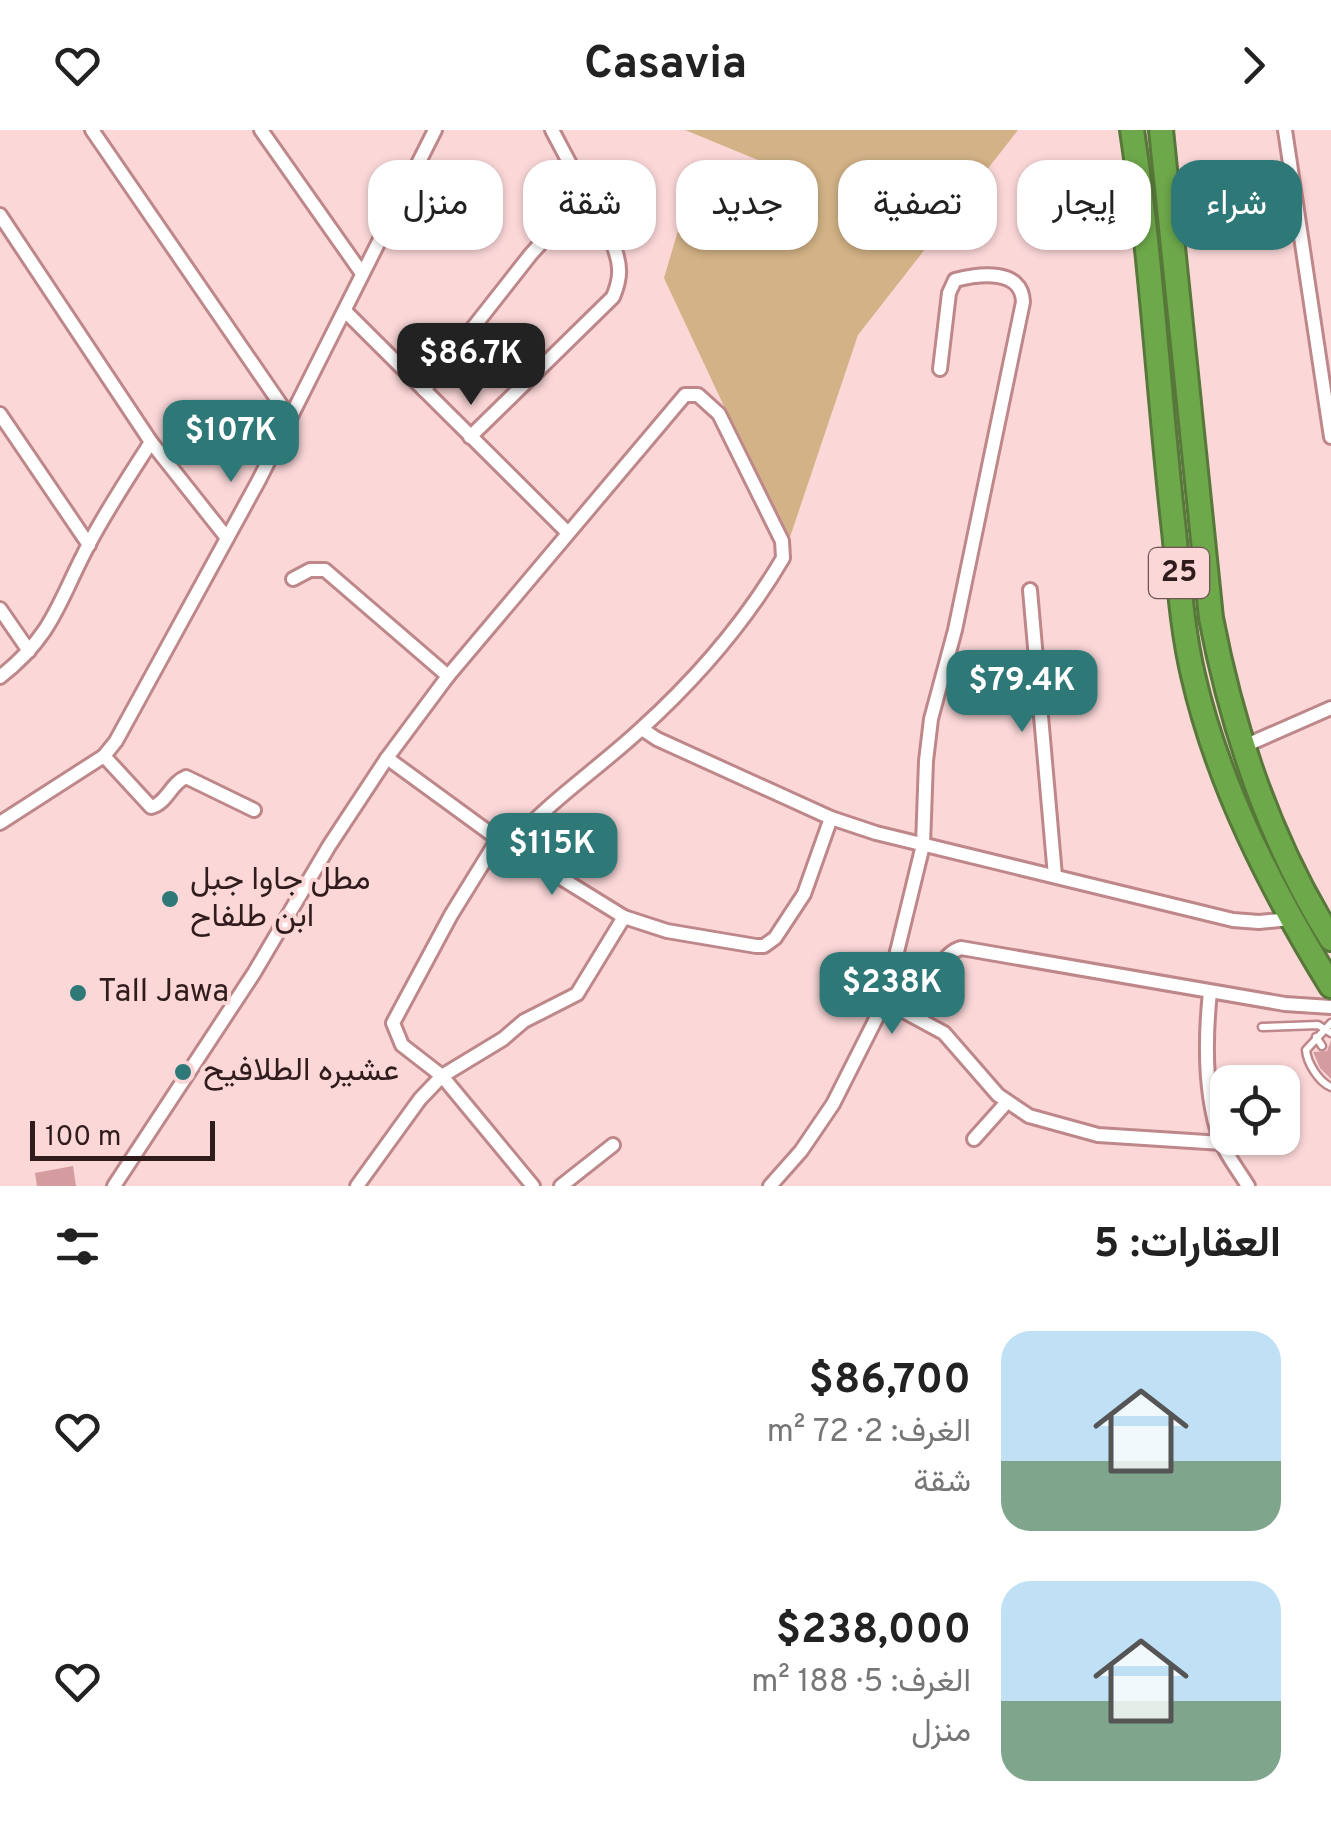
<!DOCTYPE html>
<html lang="ar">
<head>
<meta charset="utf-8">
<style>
	body { margin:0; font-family:Overpass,Vazirmatn,sans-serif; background:#f2f2f2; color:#222; direction:rtl; height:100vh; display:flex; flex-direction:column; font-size:38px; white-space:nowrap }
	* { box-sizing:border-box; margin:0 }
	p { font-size:32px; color:#767676 }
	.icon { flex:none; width:55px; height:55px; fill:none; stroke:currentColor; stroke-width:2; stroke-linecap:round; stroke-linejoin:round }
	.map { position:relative; height:1056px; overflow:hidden; direction:ltr }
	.details { display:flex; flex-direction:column; background:#fff; flex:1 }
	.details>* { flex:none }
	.hud { position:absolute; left:30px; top:30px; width:1272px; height:90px; direction:rtl; display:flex; gap:20px }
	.fabs { position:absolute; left:1210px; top:935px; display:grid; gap:20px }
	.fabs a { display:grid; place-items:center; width:90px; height:90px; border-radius:20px; background:#fff; box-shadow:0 2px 8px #0004; font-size:50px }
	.scale { position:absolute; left:30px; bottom:25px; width:185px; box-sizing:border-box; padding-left:10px; border:5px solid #311c1d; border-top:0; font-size:28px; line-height:35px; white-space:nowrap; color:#311c1d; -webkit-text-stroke:8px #fbd7d8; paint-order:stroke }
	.price { position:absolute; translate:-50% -85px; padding:0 22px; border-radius:20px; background:#2e7878; color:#fff; font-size:32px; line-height:65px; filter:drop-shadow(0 2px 5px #0008) }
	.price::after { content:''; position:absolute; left:50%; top:60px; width:30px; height:22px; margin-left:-15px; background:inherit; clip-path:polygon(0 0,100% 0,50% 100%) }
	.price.selected { background:#222; color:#fff }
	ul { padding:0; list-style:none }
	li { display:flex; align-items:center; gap:30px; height:250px; padding:0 50px }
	li span { display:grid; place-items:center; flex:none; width:280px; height:200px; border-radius:30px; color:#555 }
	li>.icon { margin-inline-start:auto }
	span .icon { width:120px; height:120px; fill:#fffc; stroke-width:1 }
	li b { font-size:42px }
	h2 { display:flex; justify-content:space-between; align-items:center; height:120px; padding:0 50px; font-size:42px }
	.chip { padding:0 35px; border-radius:30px; background:#fff; box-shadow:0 2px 8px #0004; font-size:35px; line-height:90px }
	.chip.selected { background:#2e7878; color:#fff }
	header { display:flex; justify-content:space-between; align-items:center; height:130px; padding:0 50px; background:#fff; font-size:45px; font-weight:700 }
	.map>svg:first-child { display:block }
	.green { fill:#d2b286 }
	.building { fill:#d59c9f }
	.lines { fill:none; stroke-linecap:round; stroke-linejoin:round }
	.lane-casing { stroke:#be878a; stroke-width:11 }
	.street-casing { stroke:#be878a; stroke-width:18 }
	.highway-casing { stroke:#58773a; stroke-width:28 }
	.lane { stroke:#fff; stroke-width:6 }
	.street { stroke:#fff; stroke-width:12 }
	.highway { stroke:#6da84a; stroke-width:22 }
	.poi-dot { fill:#2e7878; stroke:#fbd7d8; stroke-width:4 }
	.labels { text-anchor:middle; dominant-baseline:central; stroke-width:8; stroke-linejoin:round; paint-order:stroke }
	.shield { fill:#fbd7d8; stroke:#6e5455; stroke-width:2.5 }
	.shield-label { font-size:30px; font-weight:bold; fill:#311c1d }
	.poi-label { font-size:32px; fill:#311c1d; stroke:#fbd7d8; text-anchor:start }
</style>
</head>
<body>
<header><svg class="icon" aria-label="forward" viewBox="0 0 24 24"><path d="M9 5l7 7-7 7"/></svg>Casavia<svg class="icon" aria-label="heart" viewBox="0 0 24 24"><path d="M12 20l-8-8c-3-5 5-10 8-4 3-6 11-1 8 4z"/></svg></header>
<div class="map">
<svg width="1331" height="1056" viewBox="0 0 1331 1056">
	<rect width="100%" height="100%" fill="#fbd7d8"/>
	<polygon class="green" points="685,0 1018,0 858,205 788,413 664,148 685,77 807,50"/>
	<g class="building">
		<polygon points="1331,910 1331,949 1320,938 1313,922 1327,921"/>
		<polygon points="73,1036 76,1056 37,1056 35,1043"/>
	</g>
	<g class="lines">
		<g class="lane-casing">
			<g id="lane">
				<path d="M1331,893L1306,920C1307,933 1319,952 1331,957"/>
				<polyline points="1262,897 1318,895 1331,903"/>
				<polyline points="1316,907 1322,916"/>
			</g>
		</g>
		<g class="street-casing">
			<g id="street">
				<polyline points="92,0 290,288"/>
				<polyline points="261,0 361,142"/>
				<polyline points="1285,0 1331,307"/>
				<polyline points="0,85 151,312 227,408"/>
				<polyline points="346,182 568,403"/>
				<polyline points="424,260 531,124 585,65"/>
				<polyline points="0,284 89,415"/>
				<path d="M470,307L613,167C621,148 621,136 614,117L552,0"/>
				<polyline points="293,449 310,440 325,440 448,546"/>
				<polyline points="1030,460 1055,746"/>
				<polyline points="0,479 29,521"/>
				<path d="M0,547C55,504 59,469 90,412C108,378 130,345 151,312"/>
				<polyline points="642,599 657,609 831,688 876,703 1233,790 1259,792 1290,789"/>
				<polyline points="1242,617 1331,578"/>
				<path d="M104,626L151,677C167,673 171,653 186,647L254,680"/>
				<polyline points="387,628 498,709 624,787 667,801 756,816 764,816 775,808 804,764 831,688"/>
				<polyline points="0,693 104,626 116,611 259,350 435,0"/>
				<polyline points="498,709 451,785 393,893 402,915 442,946 533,1056"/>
				<path d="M1210,862C1205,910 1204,963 1220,1009C1226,1025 1239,1041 1248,1056"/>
				<polyline points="885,871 944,903 998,965 1029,986 1098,1005 1222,1013"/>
				<path d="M920,889C929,867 936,825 961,818L1285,874L1331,877"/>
				<polyline points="974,1009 1007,972"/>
				<path d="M114,1056L254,843L329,716L387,628L448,546L685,265H698L719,284L782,411L783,428C746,491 695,550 641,599C598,639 549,671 510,716"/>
				<polyline points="357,1056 420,969 442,946 503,909 524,891 577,864 624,787"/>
				<polyline points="561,1056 613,1015"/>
				<path d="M770,1056L801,1021L833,974L885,871L923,715L926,631L931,589L955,500L1023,172C1022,138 979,144 955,150L949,163L940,239"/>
			</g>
		</g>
		<g class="highway-casing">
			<g id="highway">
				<path d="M1132,0C1152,133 1159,268 1174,401C1179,449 1182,498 1193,545C1218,655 1272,760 1331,856"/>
				<path d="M1161,0L1211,488C1233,602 1269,710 1331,809"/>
			</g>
		</g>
		<use href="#lane" class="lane"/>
		<use href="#street" class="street"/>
		<use href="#highway" class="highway"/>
	</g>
	<g class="poi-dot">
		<circle cx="170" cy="769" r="10"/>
		<circle cx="78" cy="863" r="10"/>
		<circle cx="183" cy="942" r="10"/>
	</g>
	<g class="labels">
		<rect class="shield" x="1149" y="418" width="60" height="50" rx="8"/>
		<g class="shield-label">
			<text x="1179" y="443">25</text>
		</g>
		<g class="poi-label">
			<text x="190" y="751">مطل جاوا جبل<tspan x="190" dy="37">ابن طلفاح</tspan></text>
			<text x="98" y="863">Tall Jawa</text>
			<text x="203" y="942">عشيره الطلافيح</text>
		</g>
	</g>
</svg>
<div class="fabs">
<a><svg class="icon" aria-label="locate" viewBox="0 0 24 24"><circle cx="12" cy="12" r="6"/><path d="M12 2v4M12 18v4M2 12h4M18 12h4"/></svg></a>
</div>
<div class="scale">100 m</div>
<b class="price selected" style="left:471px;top:278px">$86.7K</b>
<b class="price" style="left:231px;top:355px">$107K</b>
<b class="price" style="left:1022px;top:605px">$79.4K</b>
<b class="price" style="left:552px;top:768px">$115K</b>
<b class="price" style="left:892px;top:907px">$238K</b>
<div class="hud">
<a class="chip selected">شراء</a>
<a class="chip">إيجار</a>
<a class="chip">تصفية</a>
<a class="chip">جديد</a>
<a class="chip">شقة</a>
<a class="chip">منزل</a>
</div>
</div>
<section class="details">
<h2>العقارات: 5<svg class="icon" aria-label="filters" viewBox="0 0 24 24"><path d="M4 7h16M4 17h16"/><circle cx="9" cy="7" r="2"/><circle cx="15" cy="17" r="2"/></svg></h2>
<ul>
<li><span style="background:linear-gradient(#bfe0f5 65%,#7fa58c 0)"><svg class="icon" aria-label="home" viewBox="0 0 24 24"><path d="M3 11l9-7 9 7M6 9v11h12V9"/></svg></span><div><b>$86,700</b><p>الغرف: 2 · 72 m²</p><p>شقة</p></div><svg class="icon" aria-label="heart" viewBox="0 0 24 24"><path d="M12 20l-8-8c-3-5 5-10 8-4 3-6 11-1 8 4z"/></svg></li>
<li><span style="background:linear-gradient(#bfe0f5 60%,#7fa58c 0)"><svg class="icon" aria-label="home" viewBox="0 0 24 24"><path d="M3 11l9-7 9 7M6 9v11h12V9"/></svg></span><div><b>$238,000</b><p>الغرف: 5 · 188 m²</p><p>منزل</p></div><svg class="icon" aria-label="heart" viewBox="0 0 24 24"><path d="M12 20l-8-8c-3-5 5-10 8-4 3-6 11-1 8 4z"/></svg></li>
</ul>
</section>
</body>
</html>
